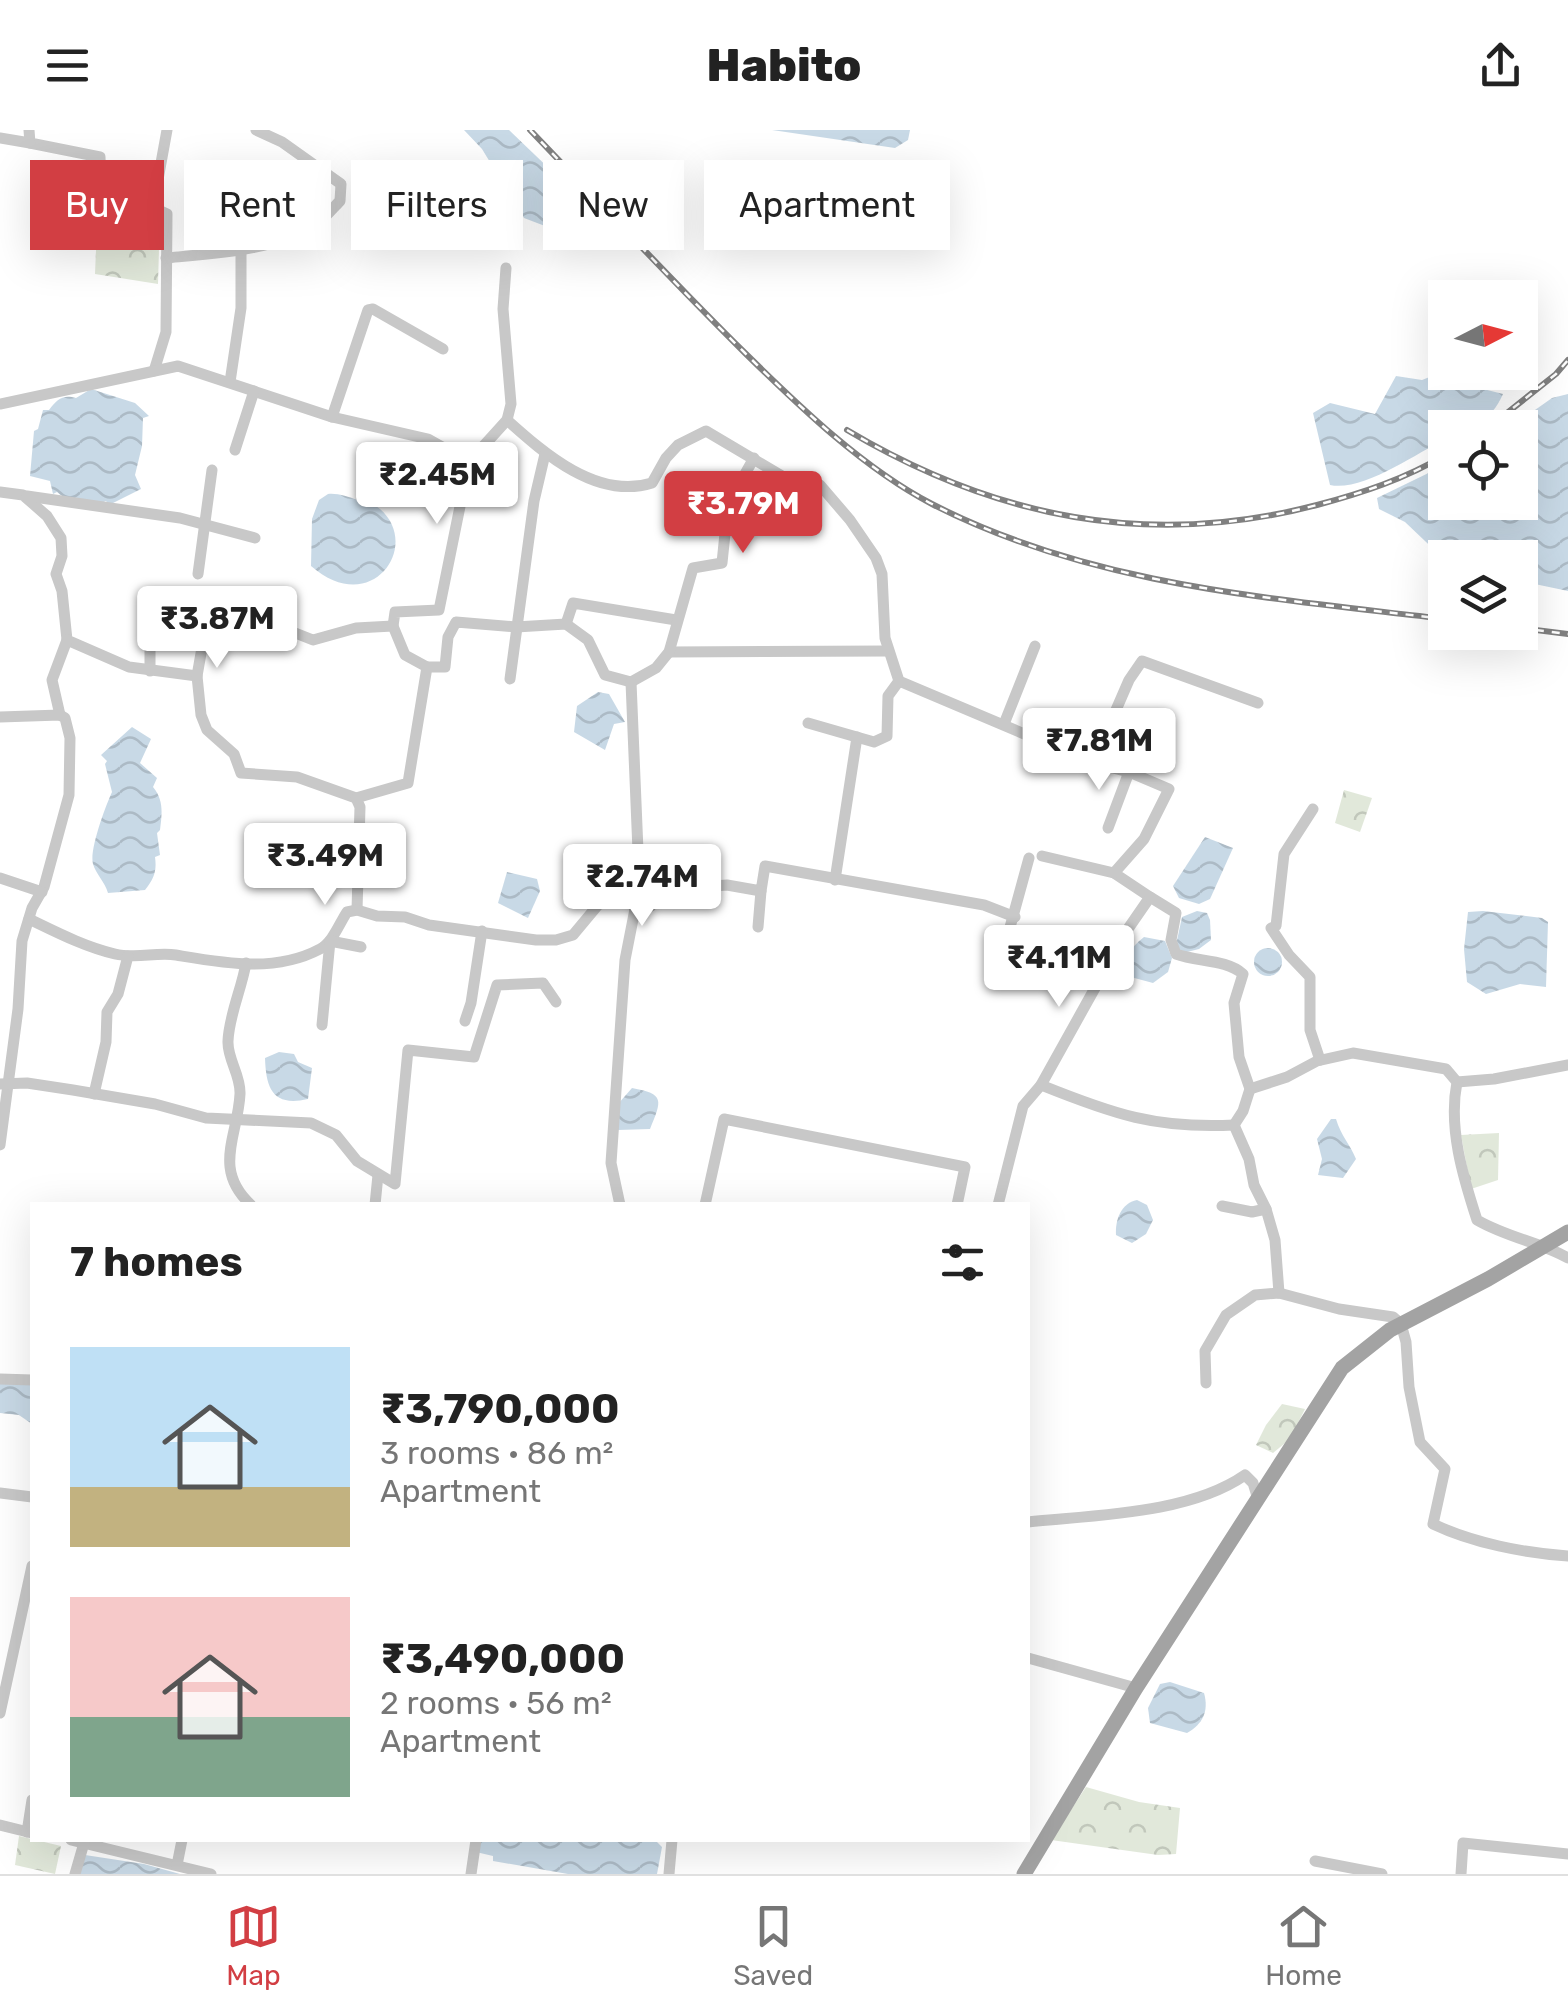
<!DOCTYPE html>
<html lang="en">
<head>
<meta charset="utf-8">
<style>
	body { margin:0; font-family:Rubik,sans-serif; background:#f2f2f2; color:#222; height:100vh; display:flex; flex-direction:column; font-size:38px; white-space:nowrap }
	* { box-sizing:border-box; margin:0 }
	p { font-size:32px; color:#767676 }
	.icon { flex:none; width:55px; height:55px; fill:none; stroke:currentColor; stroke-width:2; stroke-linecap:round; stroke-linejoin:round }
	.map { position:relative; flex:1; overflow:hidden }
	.details { position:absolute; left:30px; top:1072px; width:1000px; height:640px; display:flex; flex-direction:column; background:#fff; border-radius:0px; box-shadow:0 10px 40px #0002 }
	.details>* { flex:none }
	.top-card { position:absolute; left:30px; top:30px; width:1000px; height:90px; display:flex; gap:20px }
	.needle { width:65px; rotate:84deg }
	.fabs { position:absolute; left:1428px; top:150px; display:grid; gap:20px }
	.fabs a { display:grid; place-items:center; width:110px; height:110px; border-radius:0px; background:#fff; box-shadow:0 10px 40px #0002; font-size:50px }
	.price { position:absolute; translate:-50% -85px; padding:0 22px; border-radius:10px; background:#fff; color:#222; font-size:32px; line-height:65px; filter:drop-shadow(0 2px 5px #0008) }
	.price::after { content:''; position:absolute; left:50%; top:60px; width:30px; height:22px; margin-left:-15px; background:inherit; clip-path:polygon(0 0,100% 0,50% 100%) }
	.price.selected { background:#d23e43; color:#fff }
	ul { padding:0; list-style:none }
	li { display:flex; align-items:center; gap:30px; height:250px; padding:0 40px }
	li span { display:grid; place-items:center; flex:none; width:280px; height:200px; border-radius:0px; color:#555 }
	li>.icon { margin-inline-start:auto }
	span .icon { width:120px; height:120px; fill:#fffc; stroke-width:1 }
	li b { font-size:42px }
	h2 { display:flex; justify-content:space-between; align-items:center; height:120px; padding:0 40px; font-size:42px }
	.tag { padding:0 35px; border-radius:0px; background:#fff; box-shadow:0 10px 40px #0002; font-size:35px; line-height:90px }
	.tag.selected { background:#d23e43; color:#fff }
	header { display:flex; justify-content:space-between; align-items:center; height:130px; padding:0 40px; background:#fff; font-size:45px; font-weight:800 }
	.dock { display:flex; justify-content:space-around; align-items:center; height:140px; border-top:2px solid #e0e0e0; background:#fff; font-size:28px; color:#767676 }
	.dock a { display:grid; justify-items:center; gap:5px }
	.dock .selected { color:#d23e43 }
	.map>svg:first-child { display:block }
	.park { fill:url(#park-crowns) }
	.water { fill:url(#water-waves) }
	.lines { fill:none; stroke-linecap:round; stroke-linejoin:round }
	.minor { stroke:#c8c8c8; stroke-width:11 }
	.major { stroke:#a3a3a3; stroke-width:15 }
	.rail-casing { stroke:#808080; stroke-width:6 }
	.rail { stroke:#fff; stroke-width:2.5; stroke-dasharray:8; stroke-linecap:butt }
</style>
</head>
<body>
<header><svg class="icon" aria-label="menu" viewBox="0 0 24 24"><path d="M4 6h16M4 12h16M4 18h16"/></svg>Habito<svg class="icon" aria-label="share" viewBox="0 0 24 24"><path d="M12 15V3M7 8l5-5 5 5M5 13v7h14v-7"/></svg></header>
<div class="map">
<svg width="1568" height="1744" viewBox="0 0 1568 1744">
	<defs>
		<pattern id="park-crowns" width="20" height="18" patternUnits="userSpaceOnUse" patternTransform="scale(2.5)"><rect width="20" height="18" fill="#e1e8da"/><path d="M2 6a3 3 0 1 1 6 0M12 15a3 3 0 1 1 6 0" fill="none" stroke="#c1c7bb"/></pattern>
		<pattern id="water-waves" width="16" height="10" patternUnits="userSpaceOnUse" patternTransform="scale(2.5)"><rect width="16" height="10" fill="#c8d9e6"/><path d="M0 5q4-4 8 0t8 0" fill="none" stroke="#acbac5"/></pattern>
	</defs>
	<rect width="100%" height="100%" fill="#fff"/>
	<g class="park">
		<polygon points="110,61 160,83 158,154 95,144 98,72 107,74"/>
		<polygon points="1344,660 1372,668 1360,702 1335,693"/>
		<polygon points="1499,1003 1498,1050 1471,1059 1461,1005"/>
		<polygon points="1282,1274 1305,1279 1290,1309 1273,1323 1256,1315 1266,1295"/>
		<polygon points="1086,1657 1139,1672 1180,1678 1176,1724 1158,1725 1051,1710"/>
		<polygon points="19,1706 61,1716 55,1744 15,1735"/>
	</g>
	<g class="water">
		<polygon points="464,0 509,0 560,49 562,77 545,96 524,88 482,19"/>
		<polygon points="772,0 910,0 908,10 895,18"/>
		<path d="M1396,246L1422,250L1432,246L1503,264C1491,291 1474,298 1445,298V309C1416,324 1362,362 1330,355L1313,283L1330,273L1375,284Z"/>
		<path d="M91,259L135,273L149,286L143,288L142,316L135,345L141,359L109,375L106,371C94,377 66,372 57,362L53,364L50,351L30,346L34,301L38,299L43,280H49C57,269 63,264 76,268Z"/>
		<polygon points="1568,264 1568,461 1520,451 1520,428 1445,428 1445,430 1405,392 1379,379 1377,368 1445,335 1445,372 1520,372 1520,298 1511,297 1552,268"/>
		<path d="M328,364C338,363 348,367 358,370C366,373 373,373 380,379C422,415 372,489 311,436L312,389L319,370Z"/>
		<polygon points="598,562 609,564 625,592 614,594 605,620 574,602 577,576"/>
		<path d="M132,597L151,609L140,633L157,648L153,657C164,670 162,684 160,700L157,703L160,725L155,727C157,741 154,749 145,760L108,763C105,752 96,744 93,734C89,720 106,675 112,662L105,634L107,631L101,625Z"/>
		<polygon points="1205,707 1233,718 1210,769 1199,774 1179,768 1173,756"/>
		<polygon points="507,742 537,749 540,761 528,788 498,773"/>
		<polygon points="1197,781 1207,783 1210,790 1211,810 1199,819 1183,823 1176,815 1182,787"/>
		<polygon points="1483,781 1542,788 1548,792 1546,857 1520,854 1486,864 1467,852 1464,819 1468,782"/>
		<path d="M1144,807L1165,811L1172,828L1168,842L1153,853L1127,846C1125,827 1129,819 1144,807Z"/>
		<circle cx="1268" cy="832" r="14"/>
		<path d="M279,922L294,924L298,932L312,938L308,969C273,977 266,959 265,928Z"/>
		<path d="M632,958C665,964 662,970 650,999L618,1000V974Z"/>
		<path d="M1331,989H1336C1341,1006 1350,1014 1356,1029L1343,1048L1318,1045L1322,1029L1317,1009Z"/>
		<path d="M1137,1070L1147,1075L1153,1090L1146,1104L1132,1113L1116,1105C1115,1090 1121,1073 1137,1070Z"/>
		<polygon points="0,1251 32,1253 32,1294 19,1285 0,1283"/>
		<path d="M1170,1552L1204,1563C1209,1581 1203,1594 1187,1603L1150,1593L1148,1578L1160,1554Z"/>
		<polygon points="471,1710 655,1710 662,1717 657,1744 568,1744 493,1731 493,1726 476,1722"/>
		<polygon points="85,1725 144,1734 180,1744 80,1744"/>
	</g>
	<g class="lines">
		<g class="minor">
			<polyline points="29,0 30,13 100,27 101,53 167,84 166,202 154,241"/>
			<polyline points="0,8 30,13"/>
			<polyline points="153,77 167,0"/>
			<path d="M166,128C209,124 283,120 318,93C326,87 333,78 340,71L341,54L282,12L256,0"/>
			<polyline points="230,252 241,178 241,121"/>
			<polyline points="0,274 178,236 332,287 428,309 469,332"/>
			<polyline points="332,287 368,180 373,179 443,219"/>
			<path d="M507,290C545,324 597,370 652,353L666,328L678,315L706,301L787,349L820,355L850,390L876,428L882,444L885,508L899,551L1093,633L1129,642L1169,659L1144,709L1114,743L1150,767L1112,822L1100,849L1041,955L1023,976L998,1075"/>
			<polyline points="235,320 254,261"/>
			<polyline points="0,362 23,365 47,386 61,408 62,426 56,444 62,461 67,510 129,537 197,546 201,585 207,600 234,624 241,643 297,647 356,668 360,677 357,780"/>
			<polyline points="27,366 180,388 255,408"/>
			<polyline points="198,444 212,340"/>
			<polyline points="150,490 150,541"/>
			<polyline points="566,494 573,473 676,490"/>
			<polyline points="393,496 395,482 439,480 469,332 507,290 511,274 503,179 506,138"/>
			<polyline points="669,522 888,521"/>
			<polyline points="197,546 206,495 212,483 275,495 313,510 356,498 393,496 405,525 427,537"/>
			<polyline points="510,549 534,371 545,324"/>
			<polyline points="60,585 52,550 67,510"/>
			<polyline points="0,587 60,585 65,588 70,608 69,665 44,757 32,778 22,811 18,879 0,1015"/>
			<polyline points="808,593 874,612 887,606 888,566 899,551"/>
			<polyline points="1004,594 1035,516"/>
			<polyline points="1093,633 1129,550 1142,531 1258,573"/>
			<polyline points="356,668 408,653 427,537 445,537 448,507 456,492 516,497 566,494 588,510 605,545 631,552 656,538 669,522 693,438 722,433 728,374 754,328"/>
			<polyline points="1313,679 1284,724 1276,796 1271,798 1289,825 1310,847 1310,900 1320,930"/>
			<polyline points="1108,698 1129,642"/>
			<polyline points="1042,726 1114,743"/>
			<polyline points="0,748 42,762"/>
			<polyline points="835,750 857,607"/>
			<polyline points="625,762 635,779 651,776 663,760 727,755 761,761 765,736 984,775 1015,787"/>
			<path d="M1150,767L1176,783L1171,810L1176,824C1197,832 1226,829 1243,844L1234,873L1239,927L1250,959L1243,981L1234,995"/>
			<path d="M29,789C56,802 85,817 115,824C136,829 156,822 176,825C224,833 275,843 320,819C333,812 339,794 347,782L357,780L377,786L405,787L429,795L536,810H556L573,805L598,775L625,762L638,721L631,552"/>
			<polyline points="758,797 761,761"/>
			<path d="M246,833C242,858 229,885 228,911C227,929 241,945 240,964C238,1006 212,1039 251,1075"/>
			<polyline points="998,841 1029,728"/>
			<polyline points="465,891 471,873 482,801"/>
			<polyline points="322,895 330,811 361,817"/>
			<polyline points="1457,952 1494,949 1568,935"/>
			<polyline points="0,954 27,953 73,960 155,974 206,988 311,993 336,1005 357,1031 395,1054 408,920 474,927 497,855 543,853 556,872"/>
			<path d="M1041,955C1113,984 1156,999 1234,995"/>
			<path d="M1250,959L1287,947L1317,931L1353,923L1446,939L1457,952C1448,998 1463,1047 1477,1090C1508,1108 1540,1112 1568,1128"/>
			<polyline points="94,964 106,912 107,882 118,864 128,826"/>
			<polyline points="1234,995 1249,1029 1254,1055 1266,1079 1275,1110 1279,1163"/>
			<polyline points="375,1075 378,1045"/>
			<polyline points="620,1075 611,1033 625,830 635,779"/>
			<polyline points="705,1075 724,989 965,1037 957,1075"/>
			<polyline points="1222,1076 1252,1082 1266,1079"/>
			<polyline points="0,1249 32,1250"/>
			<path d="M1206,1253L1205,1221L1226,1185L1255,1165L1279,1163L1339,1179L1393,1187L1401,1194L1406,1212L1409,1257L1420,1312L1445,1339L1433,1394C1473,1413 1524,1423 1568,1426"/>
			<polyline points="0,1363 32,1367"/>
			<path d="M1028,1392C1095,1385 1189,1384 1245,1345L1253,1353L1257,1366"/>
			<polyline points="1028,1528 1136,1558"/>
			<polyline points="0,1583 32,1436"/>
			<polyline points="0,1695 32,1703"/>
			<polyline points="27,1702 32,1670"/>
			<polyline points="71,1710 211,1744"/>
			<polyline points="1315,1731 1382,1744"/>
			<polyline points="177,1735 182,1710"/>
			<polyline points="75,1744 84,1713"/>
			<polyline points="471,1744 476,1710"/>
			<polyline points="669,1744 672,1710"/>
			<polyline points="1461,1744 1463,1713 1568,1724"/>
		</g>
		<polyline class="major" points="1024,1744 1136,1558 1342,1238 1390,1200 1488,1149 1568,1102"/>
		<g class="rail-casing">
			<g id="rail">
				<path d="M530,0C601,74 671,150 745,223C800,277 863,338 932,374C1092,456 1271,468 1445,489"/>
				<polyline points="1488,298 1556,244 1568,230"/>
				<path d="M847,300C995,388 1149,419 1317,375C1362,363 1405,349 1445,325"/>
				<polyline points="1520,498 1568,504"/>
			</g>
		</g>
		<use href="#rail" class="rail"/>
	</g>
</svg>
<div class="fabs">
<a><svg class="needle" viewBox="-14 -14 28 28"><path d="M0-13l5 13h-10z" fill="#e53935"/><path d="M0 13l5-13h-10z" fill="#767676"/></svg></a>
<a><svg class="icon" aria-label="locate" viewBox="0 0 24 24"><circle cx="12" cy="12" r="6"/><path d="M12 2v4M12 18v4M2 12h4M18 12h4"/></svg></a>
<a><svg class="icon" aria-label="layers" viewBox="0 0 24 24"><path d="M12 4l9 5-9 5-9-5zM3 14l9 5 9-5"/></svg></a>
</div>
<b class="price" style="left:437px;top:397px">₹2.45M</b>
<b class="price selected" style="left:743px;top:426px">₹3.79M</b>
<b class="price" style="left:217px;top:541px">₹3.87M</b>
<b class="price" style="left:1099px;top:663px">₹7.81M</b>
<b class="price" style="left:325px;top:778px">₹3.49M</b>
<b class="price" style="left:642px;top:799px">₹2.74M</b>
<b class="price" style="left:1059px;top:880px">₹4.11M</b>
<div class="top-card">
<a class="tag selected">Buy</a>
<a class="tag">Rent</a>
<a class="tag">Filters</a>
<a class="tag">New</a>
<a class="tag">Apartment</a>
</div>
<section class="details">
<h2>7 homes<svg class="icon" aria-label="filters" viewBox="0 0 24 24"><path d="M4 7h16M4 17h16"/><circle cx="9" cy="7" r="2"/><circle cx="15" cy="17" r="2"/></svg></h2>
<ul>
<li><span style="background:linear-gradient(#bfe0f5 70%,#c2b280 0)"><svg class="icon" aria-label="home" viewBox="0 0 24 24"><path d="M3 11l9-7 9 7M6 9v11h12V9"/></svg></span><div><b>₹3,790,000</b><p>3 rooms · 86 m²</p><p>Apartment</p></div></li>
<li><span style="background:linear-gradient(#f6c9c9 60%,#7fa58c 0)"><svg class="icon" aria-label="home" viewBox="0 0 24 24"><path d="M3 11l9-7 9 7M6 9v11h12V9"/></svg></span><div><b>₹3,490,000</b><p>2 rooms · 56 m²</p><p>Apartment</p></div></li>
</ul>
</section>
</div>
<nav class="dock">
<a class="selected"><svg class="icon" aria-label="map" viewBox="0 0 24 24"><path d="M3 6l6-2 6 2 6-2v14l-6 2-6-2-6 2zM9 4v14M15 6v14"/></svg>Map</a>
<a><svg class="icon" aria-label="saved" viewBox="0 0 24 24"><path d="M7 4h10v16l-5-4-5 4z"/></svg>Saved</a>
<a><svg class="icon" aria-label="home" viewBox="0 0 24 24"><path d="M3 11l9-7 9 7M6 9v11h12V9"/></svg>Home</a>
</nav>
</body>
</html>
